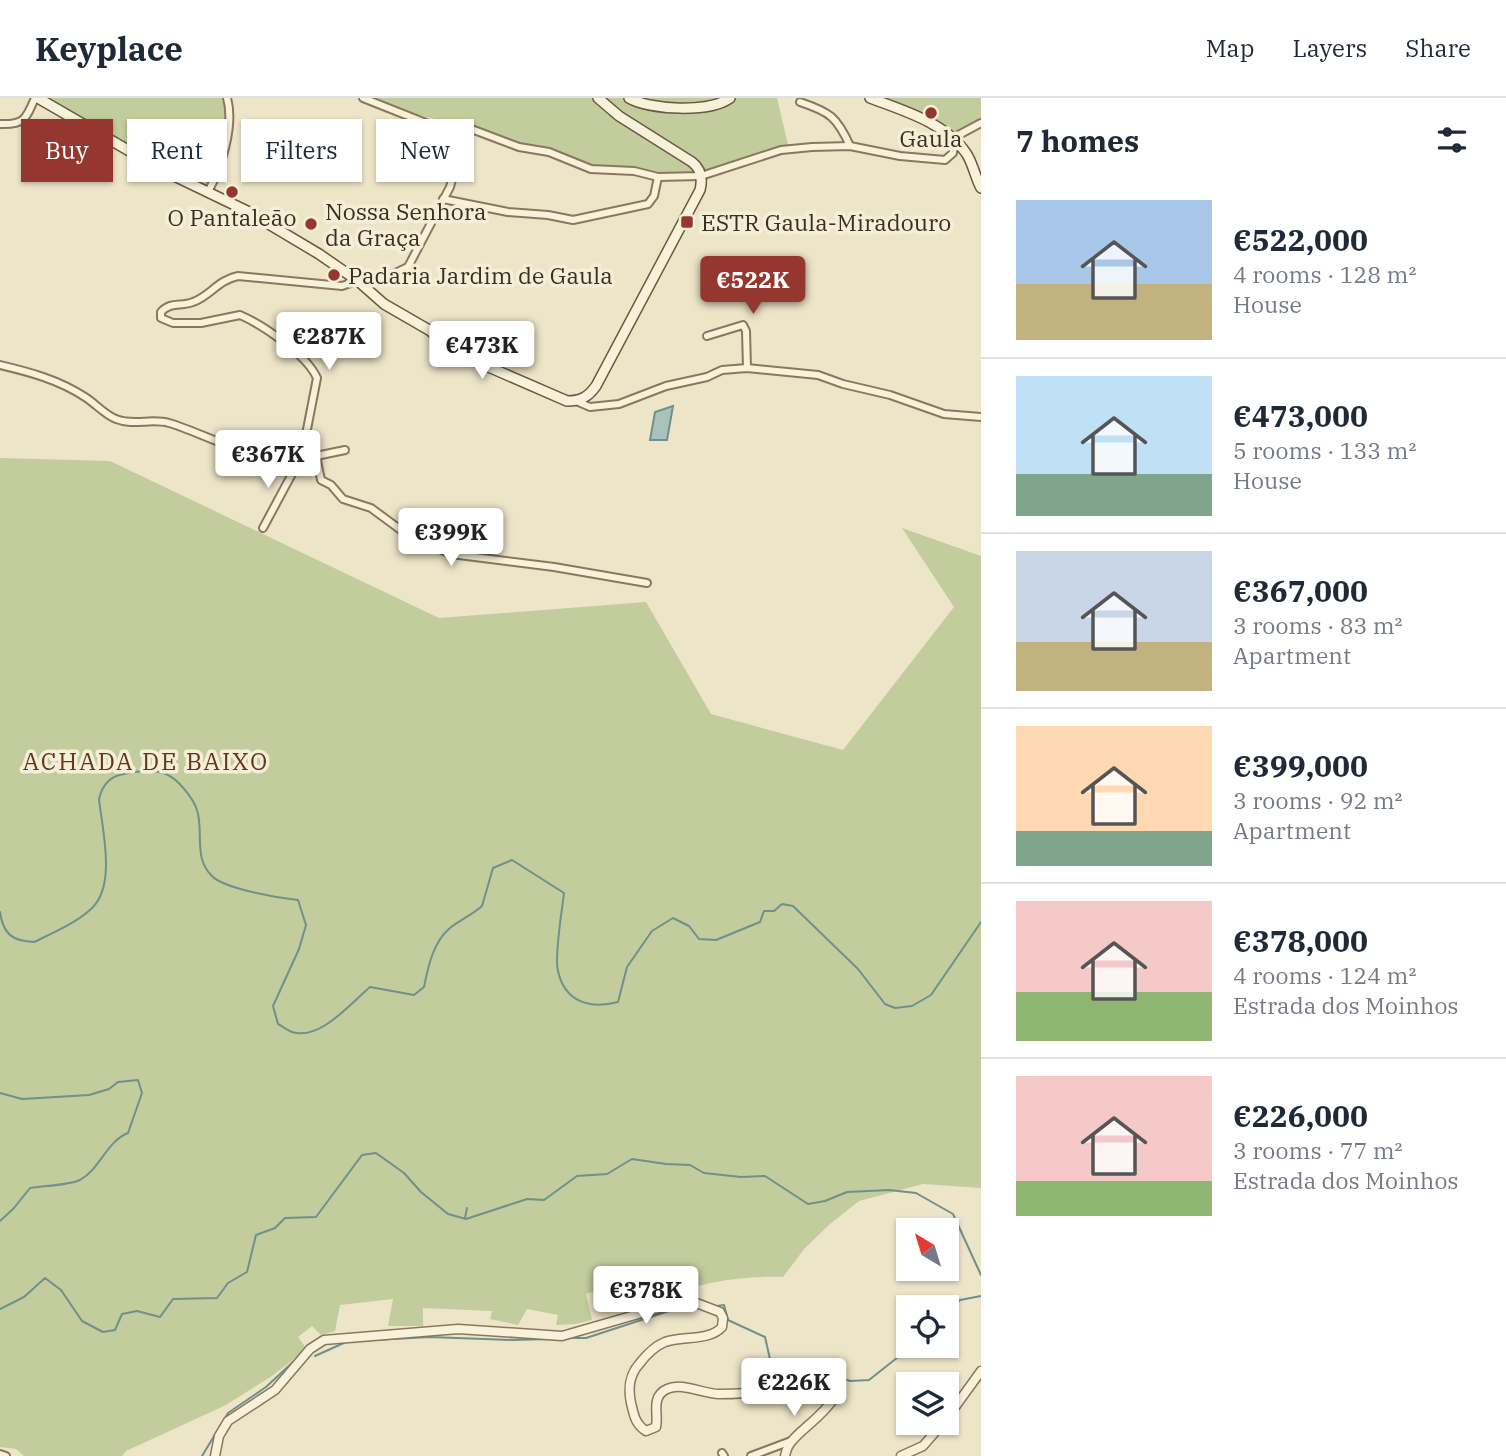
<!DOCTYPE html>
<html lang="en">
<head>
<meta charset="utf-8">
<style>
	body { margin:0; font-family:"IBM Plex Serif",serif; background:#f6f6f7; color:#1f2937; height:100vh; display:flex; flex-direction:column; font-size:26px; white-space:nowrap }
	* { box-sizing:border-box; margin:0 }
	p { font-size:23px; color:#747a83 }
	.icon { flex:none; width:38px; height:38px; fill:none; stroke:currentColor; stroke-width:2; stroke-linecap:round; stroke-linejoin:round }
	.map { position:relative; flex:1; overflow:hidden }
	.sheet { display:flex; flex-direction:column; background:#fff; width:525px }
	.sheet>* { flex:none }
	.hud { position:absolute; left:21px; top:21px; width:665px; height:63px; display:flex; gap:14px }
	.needle { width:46px; rotate:322deg }
	.fabs { position:absolute; left:896px; top:1120px; display:grid; gap:14px }
	.fabs a { display:grid; place-items:center; width:63px; height:63px; border-radius:0px; background:#fff; box-shadow:0 2px 5px #0004; font-size:35px }
	.price { position:absolute; translate:-50% -60px; padding:0 16px; border-radius:7px; background:#fff; color:#222; font-size:23px; line-height:46px; filter:drop-shadow(0 2px 4px #0008) }
	.price::after { content:''; position:absolute; left:50%; top:42px; width:21px; height:16px; margin-left:-10px; background:inherit; clip-path:polygon(0 0,100% 0,50% 100%) }
	.price.selected { background:#96372f; color:#fff }
	ul { padding:0; list-style:none }
	li { display:flex; align-items:center; gap:21px; height:175px; padding:0 35px }
	li+li { border-top:2px solid #e0e1e3 }
	li span { display:grid; place-items:center; flex:none; width:196px; height:140px; border-radius:0px; color:#555 }
	li>.icon { margin-inline-start:auto }
	span .icon { width:84px; height:84px; fill:#fffc; stroke-width:1 }
	li b { font-size:30px }
	h2 { display:flex; justify-content:space-between; align-items:center; height:84px; padding:0 35px; font-size:30px }
	.pill { padding:0 24px; border-radius:0px; background:#fff; box-shadow:0 2px 5px #0004; font-size:24px; line-height:63px }
	.pill.selected { background:#96372f; color:#fff }
	header { display:flex; align-items:center; gap:42px; box-sizing:border-box; height:98px; padding:0 35px; background:#fff; border-bottom:2px solid #e0e1e3 }
	header strong { font-size:33px }
	nav { display:flex; gap:38px; margin-inline-start:auto; font-size:24px }
	main { display:flex; flex:1; min-height:0 }
	.map>svg:first-child { display:block }
	.green { fill:#c2cc9c }
	.cemetery { fill:#b9c19b }
	.water { fill:#a9c2bc; stroke:#6f908b; stroke-width:2 }
	.lines { fill:none; stroke-linecap:round; stroke-linejoin:round }
	.stream { stroke:#6f908b; stroke-width:2 }
	.minor-casing { stroke:#89785d; stroke-width:10 }
	.tertiary-casing { stroke:#89785d; stroke-width:11 }
	.secondary-casing { stroke:#6b5940; stroke-width:12 }
	.minor { stroke:#f8f2db; stroke-width:6 }
	.tertiary { stroke:#f8f2db; stroke-width:8 }
	.secondary { stroke:#f8f2db; stroke-width:9 }
	.poi-dot { fill:#96372f; stroke:#f5efd8; stroke-width:2.5 }
	.labels { text-anchor:middle; dominant-baseline:central; stroke-width:7; stroke-linejoin:round; paint-order:stroke }
	.poi-label { font-size:23px; fill:#3a2f21; stroke:#f5efd8; text-anchor:start }
	.neighbourhood-label { font-size:24px; letter-spacing:2px; fill:#653521; stroke:#f5efd8 }
</style>
</head>
<body>
<header>
<strong>Keyplace</strong>
<nav><a>Map</a><a>Layers</a><a>Share</a></nav>
</header>
<main>
<div class="map">
<svg width="981" height="1358" viewBox="0 0 981 1358">
	<rect width="100%" height="100%" fill="#ede5c8"/>
	<g class="green">
		<path d="M47,0H227C231,32 223,66 208,94L164,73Z"/>
		<polygon points="364,0 777,0 789,51 701,78 591,71 466,29 373,5"/>
		<polygon points="870,0 981,0 981,25 951,41 917,17"/>
		<path d="M0,360L110,363L439,520L646,504L711,616L843,652L954,509L902,430L981,458V1090L923,1086L859,1103L830,1126L805,1150L783,1179C721,1177 682,1191 625,1213L614,1187L586,1196L592,1222L575,1226L556,1227L558,1217L527,1211L518,1227L490,1221L492,1213L423,1210V1228H388L393,1201L340,1207L335,1233L321,1237L312,1228L298,1239L307,1251L272,1278L226,1307L126,1353L122,1358H24L16,1351L0,1349Z"/>
	</g>
	<polygon class="cemetery" points="449,44 458,47 450,72 426,65 431,45 447,49"/>
	<polygon class="water" points="673,308 667,342 650,342 655,314"/>
	<g class="lines">
		<g class="stream">
			<path d="M0,814C3,836 12,843 34,844C53,835 76,825 91,811C117,788 102,731 99,701C102,688 110,678 124,676C135,673 156,671 166,676C178,681 193,700 197,712C204,734 193,760 212,778C224,791 280,800 298,802L306,827L299,851L273,908L278,926C282,928 287,932 292,934C320,943 351,905 370,889L414,897L424,889C428,869 433,844 450,830C460,822 472,817 482,808L493,770L512,762L564,795C562,813 554,859 558,873C565,905 591,911 618,904L627,869L652,833L673,820L689,828L699,841L716,842L760,824L764,813H774L782,806L793,808L858,871L885,906L895,910L912,908L931,897L981,824"/>
			<path d="M0,995L22,1001L89,997L109,991L118,984L138,982L142,995L128,1035C106,1044 101,1070 80,1082C70,1087 42,1088 30,1090L14,1110L0,1123"/>
			<polyline points="465,1120 467,1110"/>
			<polyline points="717,1208 724,1207 728,1222 765,1239 772,1270 826,1275"/>
			<polyline points="0,1211 24,1199 45,1180 61,1192 82,1223 103,1234 115,1232 122,1216 137,1213 160,1219 173,1201 217,1200 228,1185 247,1174 256,1137 275,1130 285,1120 316,1119 362,1057 376,1055 404,1075 421,1094 448,1116 466,1121 527,1101 544,1102 577,1078 607,1076 632,1061 666,1066 690,1067 704,1075 741,1079 765,1078 808,1106 825,1103 847,1094 889,1092 916,1095 953,1116 981,1177"/>
			<polyline points="947,1215 960,1202 981,1198"/>
			<polyline points="568,1240 586,1240 672,1212 698,1209"/>
			<polyline points="355,1243 430,1239 513,1242 549,1241"/>
			<polyline points="315,1258 346,1244"/>
			<polyline points="833,1277 850,1283 869,1282 912,1248"/>
			<polyline points="202,1358 228,1315 266,1289 294,1263"/>
		</g>
		<g class="minor-casing">
			<g id="minor">
				<polyline points="363,0 431,27 466,29 519,49 549,54 591,71 634,73 658,79 701,78 781,52 812,49 850,48 900,58 945,62 953,55 954,43"/>
				<path d="M800,4C830,14 837,19 850,48"/>
				<path d="M0,26C24,27 26,21 35,0"/>
				<polyline points="951,41 981,25"/>
				<path d="M208,94C221,70 235,28 227,0"/>
				<polyline points="443,101 508,114 548,117 573,122 648,106 654,98 658,79"/>
				<polyline points="707,238 743,227 746,233 747,270"/>
				<path d="M0,267C30,274 59,282 85,299C96,306 105,317 116,321C133,328 152,320 169,325C197,332 277,376 302,357L317,280C307,257 263,227 240,217L201,225H173L161,220V214C171,203 181,209 193,204C210,198 218,182 238,178L342,188L365,180L393,176L408,169L450,89L466,29"/>
				<polyline points="576,303 590,309 619,306 666,288 707,279 722,272 747,270 818,277 843,286 890,297 944,316 981,319"/>
				<polyline points="302,357 316,358 345,352"/>
				<polyline points="316,358 321,382 331,387 343,401 371,410 409,438 451,456 554,469 647,485"/>
				<polyline points="263,430 293,374 296,361"/>
				<polyline points="722,1355 724,1358"/>
				<polyline points="0,1356 6,1358"/>
				<polyline points="751,1358 791,1343"/>
			</g>
		</g>
		<g class="tertiary-casing">
			<g id="tertiary">
				<polyline points="947,1320 981,1273"/>
				<path d="M215,1358L219,1338L228,1323L275,1292L310,1251L324,1242L458,1231L562,1238L680,1204L691,1203L720,1214L723,1220L722,1229C710,1243 682,1238 665,1244C655,1248 647,1256 640,1265C629,1277 628,1290 631,1305C634,1317 635,1326 646,1333L656,1329C659,1316 650,1299 667,1291C682,1284 703,1296 719,1296C737,1296 756,1295 773,1291C792,1287 811,1276 830,1279C854,1298 803,1328 792,1343C788,1347 786,1353 785,1358"/>
				<polyline points="901,1358 923,1348 943,1325"/>
			</g>
		</g>
		<g class="secondary-casing">
			<g id="secondary">
				<path d="M38,0L164,73L247,113L319,156L358,183L384,206L429,232L461,257L567,303C581,303 588,299 596,288L700,92C703,80 701,71 692,64L619,18L598,0"/>
				<path d="M629,0C650,12 709,15 730,0"/>
				<path d="M870,0C902,12 946,25 966,55C973,65 975,79 981,90"/>
			</g>
		</g>
		<use href="#minor" class="minor"/>
		<use href="#tertiary" class="tertiary"/>
		<use href="#secondary" class="secondary"/>
	</g>
	<g class="poi-dot">
		<circle cx="931" cy="15" r="7"/>
		<circle cx="232" cy="94" r="7"/>
		<rect x="680" y="117" width="14" height="14" rx="3.5"/>
		<circle cx="311" cy="126" r="7"/>
		<circle cx="334" cy="177" r="7"/>
	</g>
	<g class="labels">
		<g class="poi-label">
			<text x="931" y="40" text-anchor="middle">Gaula</text>
			<text x="325" y="113">Nossa Senhora<tspan x="325" dy="26">da Graça</tspan></text>
			<text x="232" y="119" text-anchor="middle">O Pantaleão</text>
			<text x="701" y="124">ESTR Gaula-Miradouro</text>
			<text x="348" y="177">Padaria Jardim de Gaula</text>
		</g>
		<g class="neighbourhood-label">
			<text x="146" y="663">ACHADA DE BAIXO</text>
		</g>
	</g>
</svg>
<div class="fabs">
<a><svg class="needle" viewBox="-14 -14 28 28"><path d="M0-13l5 13h-10z" fill="#e53935"/><path d="M0 13l5-13h-10z" fill="#747a83"/></svg></a>
<a><svg class="icon" aria-label="locate" viewBox="0 0 24 24"><circle cx="12" cy="12" r="6"/><path d="M12 2v4M12 18v4M2 12h4M18 12h4"/></svg></a>
<a><svg class="icon" aria-label="layers" viewBox="0 0 24 24"><path d="M12 4l9 5-9 5-9-5zM3 14l9 5 9-5"/></svg></a>
</div>
<b class="price selected" style="left:753px;top:218px">€522K</b>
<b class="price" style="left:329px;top:274px">€287K</b>
<b class="price" style="left:482px;top:283px">€473K</b>
<b class="price" style="left:268px;top:392px">€367K</b>
<b class="price" style="left:451px;top:470px">€399K</b>
<b class="price" style="left:646px;top:1228px">€378K</b>
<b class="price" style="left:794px;top:1320px">€226K</b>
<div class="hud">
<a class="pill selected">Buy</a>
<a class="pill">Rent</a>
<a class="pill">Filters</a>
<a class="pill">New</a>
</div>
</div>
<section class="sheet">
<h2>7 homes<svg class="icon" aria-label="filters" viewBox="0 0 24 24"><path d="M4 7h16M4 17h16"/><circle cx="9" cy="7" r="2"/><circle cx="15" cy="17" r="2"/></svg></h2>
<ul>
<li><span style="background:linear-gradient(#a9c7e8 60%,#c2b280 0)"><svg class="icon" aria-label="home" viewBox="0 0 24 24"><path d="M3 11l9-7 9 7M6 9v11h12V9"/></svg></span><div><b>€522,000</b><p>4 rooms · 128 m²</p><p>House</p></div></li>
<li><span style="background:linear-gradient(#bfe0f5 70%,#7fa58c 0)"><svg class="icon" aria-label="home" viewBox="0 0 24 24"><path d="M3 11l9-7 9 7M6 9v11h12V9"/></svg></span><div><b>€473,000</b><p>5 rooms · 133 m²</p><p>House</p></div></li>
<li><span style="background:linear-gradient(#c9d6e8 65%,#c2b280 0)"><svg class="icon" aria-label="home" viewBox="0 0 24 24"><path d="M3 11l9-7 9 7M6 9v11h12V9"/></svg></span><div><b>€367,000</b><p>3 rooms · 83 m²</p><p>Apartment</p></div></li>
<li><span style="background:linear-gradient(#ffd9b3 75%,#7fa58c 0)"><svg class="icon" aria-label="home" viewBox="0 0 24 24"><path d="M3 11l9-7 9 7M6 9v11h12V9"/></svg></span><div><b>€399,000</b><p>3 rooms · 92 m²</p><p>Apartment</p></div></li>
<li><span style="background:linear-gradient(#f6c9c9 65%,#8fb573 0)"><svg class="icon" aria-label="home" viewBox="0 0 24 24"><path d="M3 11l9-7 9 7M6 9v11h12V9"/></svg></span><div><b>€378,000</b><p>4 rooms · 124 m²</p><p>Estrada dos Moinhos</p></div></li>
<li><span style="background:linear-gradient(#f6c9c9 75%,#8fb573 0)"><svg class="icon" aria-label="home" viewBox="0 0 24 24"><path d="M3 11l9-7 9 7M6 9v11h12V9"/></svg></span><div><b>€226,000</b><p>3 rooms · 77 m²</p><p>Estrada dos Moinhos</p></div></li>
</ul>
</section>
</main>
</body>
</html>
